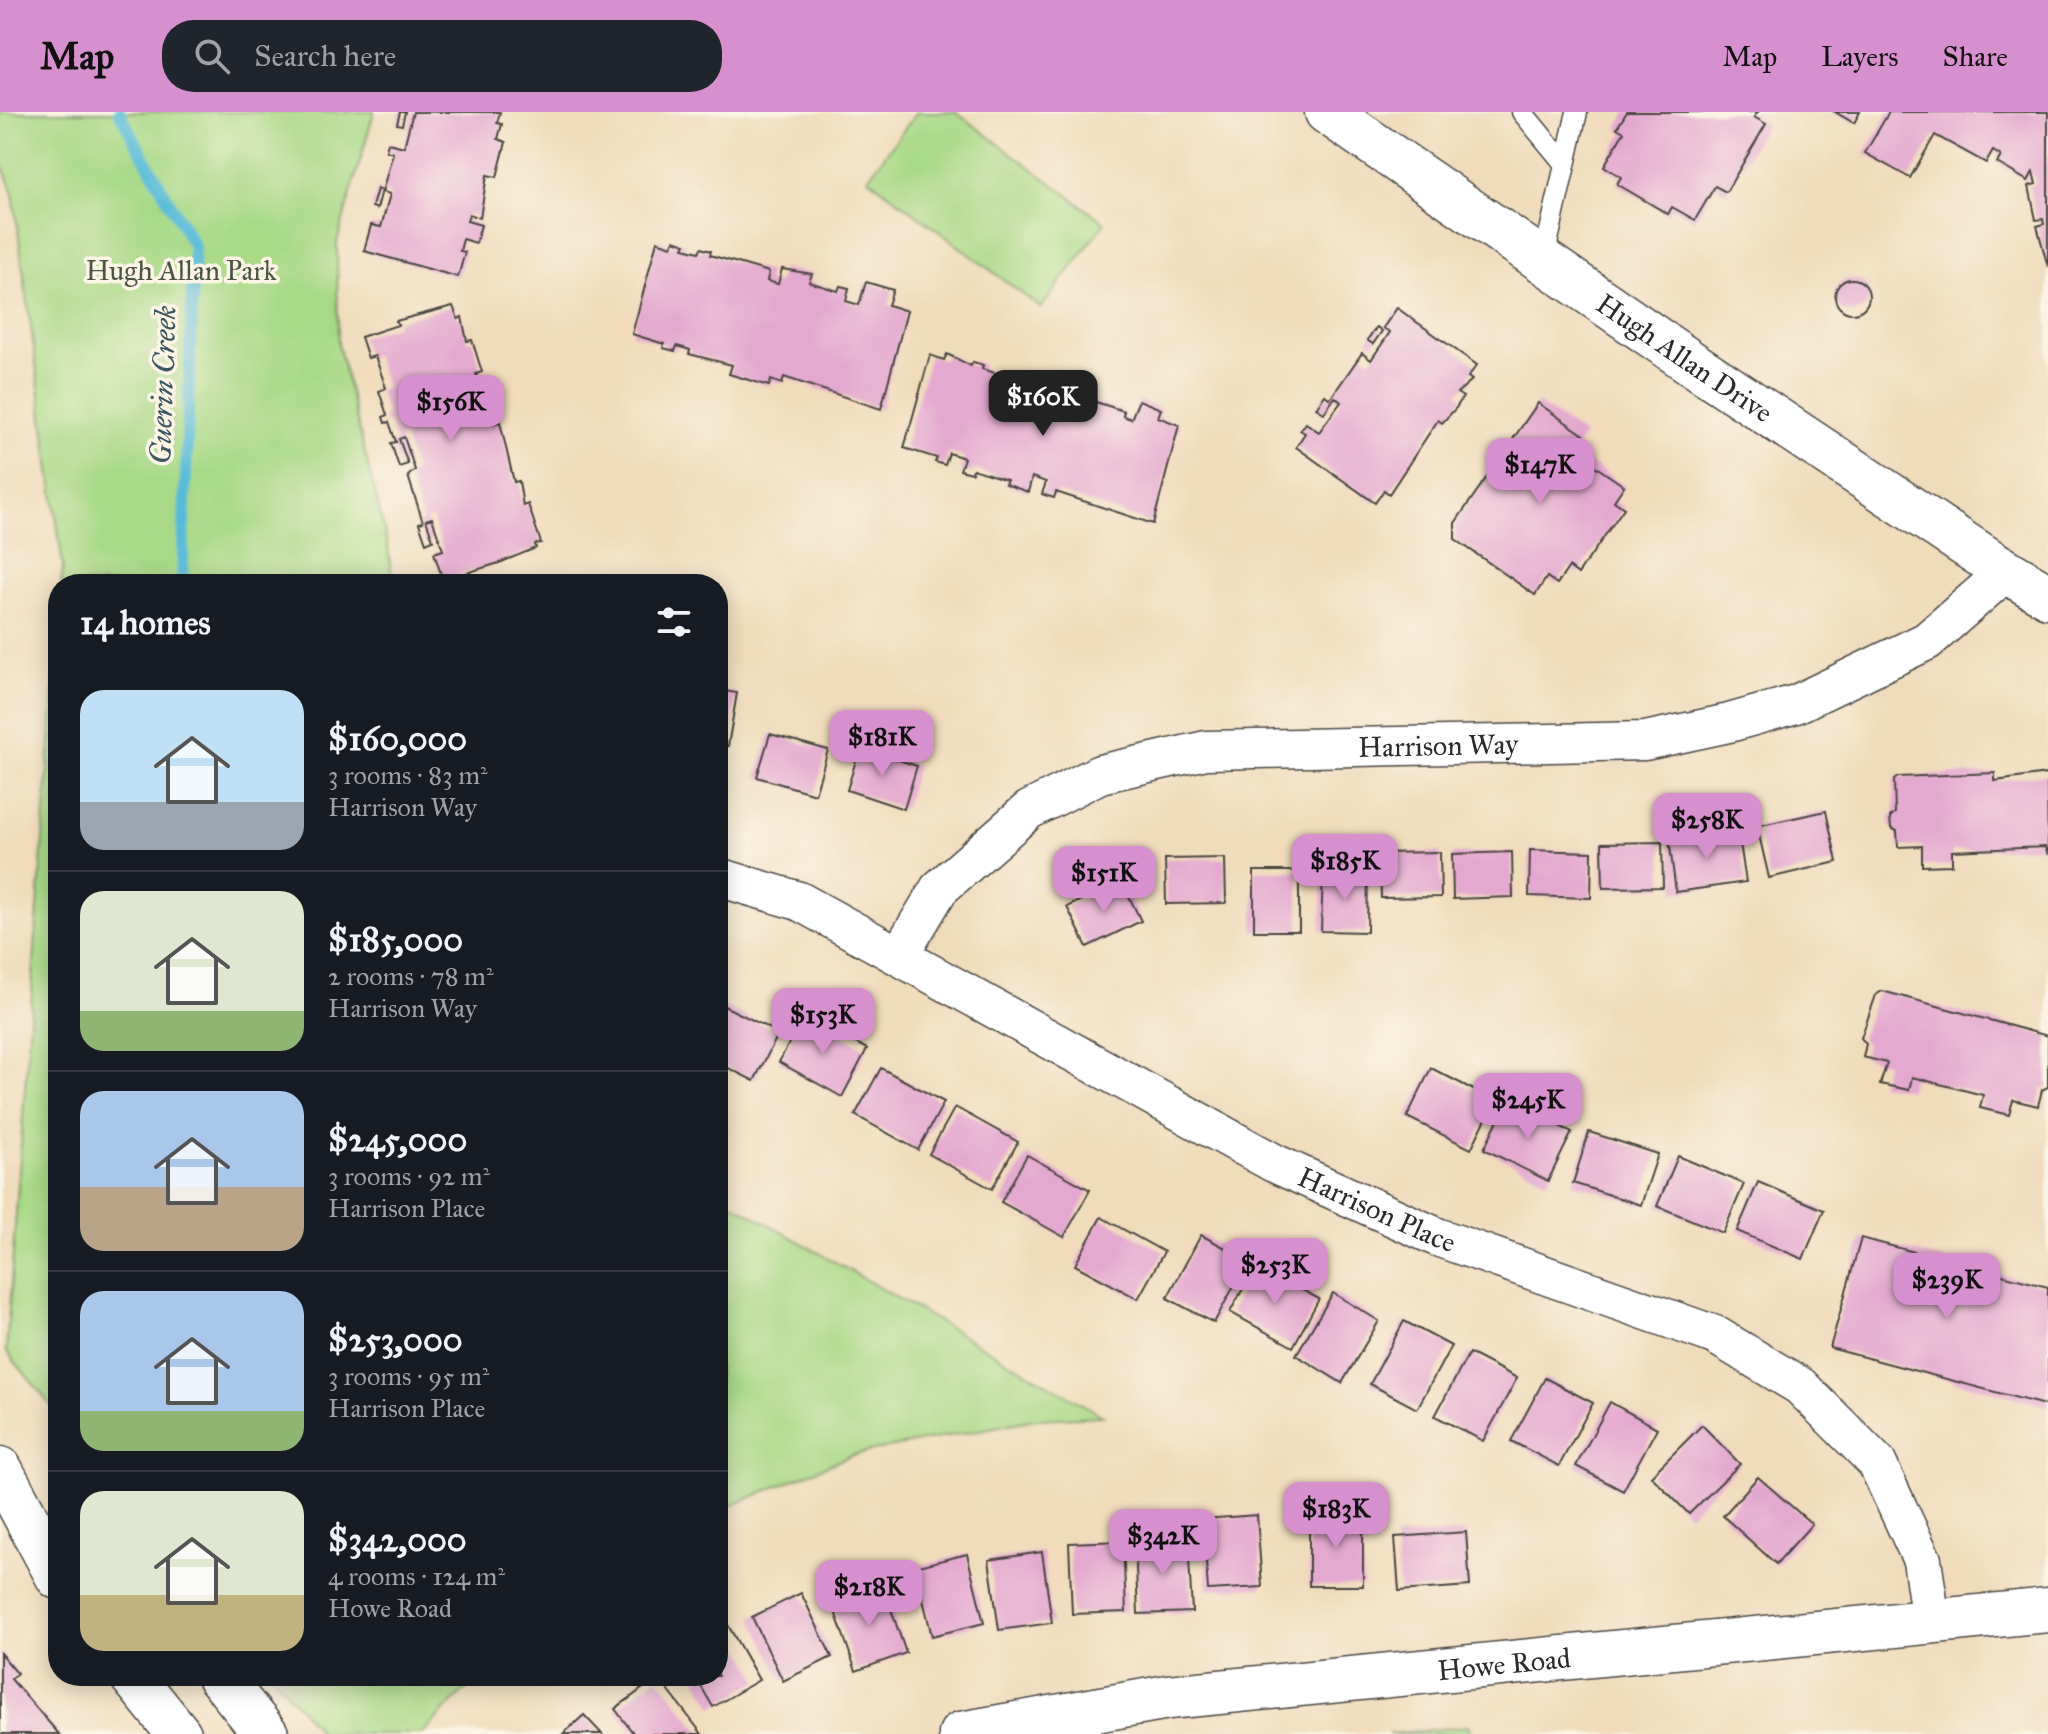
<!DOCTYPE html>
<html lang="en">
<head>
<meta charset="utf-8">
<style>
	body { margin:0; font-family:"IM FELL Great Primer",serif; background:#20242c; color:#f1f3f6; height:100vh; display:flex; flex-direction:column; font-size:30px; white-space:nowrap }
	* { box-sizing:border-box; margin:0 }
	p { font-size:26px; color:#9ea1a6 }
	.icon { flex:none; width:44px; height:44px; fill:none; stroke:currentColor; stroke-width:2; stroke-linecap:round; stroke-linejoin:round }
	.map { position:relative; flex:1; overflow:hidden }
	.panel { position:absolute; left:48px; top:462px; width:680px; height:1112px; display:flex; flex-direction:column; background:#171b24; border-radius:32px; box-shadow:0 4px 20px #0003 }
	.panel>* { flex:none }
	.price { position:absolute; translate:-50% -68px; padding:0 18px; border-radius:16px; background:#d690ce; color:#111; font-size:26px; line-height:52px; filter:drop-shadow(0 2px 4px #0008) }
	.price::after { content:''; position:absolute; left:50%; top:48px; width:24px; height:18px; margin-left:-12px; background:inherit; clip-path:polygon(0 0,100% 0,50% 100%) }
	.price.current { background:#222; color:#fff }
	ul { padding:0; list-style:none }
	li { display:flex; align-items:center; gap:24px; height:200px; padding:0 32px }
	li+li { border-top:2px solid #363941 }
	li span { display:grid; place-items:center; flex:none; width:224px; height:160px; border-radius:24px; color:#555 }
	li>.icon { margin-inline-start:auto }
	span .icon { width:96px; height:96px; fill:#fffc; stroke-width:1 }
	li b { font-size:34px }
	h2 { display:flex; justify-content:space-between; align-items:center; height:96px; padding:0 32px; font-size:34px }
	header { display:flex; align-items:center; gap:48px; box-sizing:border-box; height:112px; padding:0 40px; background:#d690ce; color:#111 }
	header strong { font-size:38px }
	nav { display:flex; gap:44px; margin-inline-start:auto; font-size:28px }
	.search { width:560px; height:72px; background:#20242c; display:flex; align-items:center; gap:20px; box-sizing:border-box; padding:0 28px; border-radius:32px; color:#9ea1a6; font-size:30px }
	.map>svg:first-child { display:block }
	.green { fill:#a8d987; stroke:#6a8259; stroke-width:2 }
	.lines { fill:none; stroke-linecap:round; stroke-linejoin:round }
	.stream { stroke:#59bcd8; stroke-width:12 }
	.building { fill:#e3a9d0 }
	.service-casing { stroke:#494541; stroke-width:23 }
	.minor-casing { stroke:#494541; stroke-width:41 }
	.tertiary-casing { stroke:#494541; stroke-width:47 }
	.secondary-casing { stroke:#494541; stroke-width:47 }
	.service { stroke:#fff; stroke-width:20 }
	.minor { stroke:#fff; stroke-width:38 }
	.tertiary { stroke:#fff; stroke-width:44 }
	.secondary { stroke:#fff; stroke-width:44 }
	.labels { text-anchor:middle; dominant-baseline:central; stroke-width:7; stroke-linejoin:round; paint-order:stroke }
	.park-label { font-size:28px; fill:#4a5642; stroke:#fcf5e5 }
	.street-label { font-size:28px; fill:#2b2b2b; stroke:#fcf5e5 }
	.water-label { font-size:30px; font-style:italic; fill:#39565f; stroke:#fcf5e5 }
</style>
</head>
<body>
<header>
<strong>Map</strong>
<div class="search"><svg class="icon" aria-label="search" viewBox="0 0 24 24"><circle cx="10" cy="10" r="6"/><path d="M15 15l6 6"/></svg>Search here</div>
<nav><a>Map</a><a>Layers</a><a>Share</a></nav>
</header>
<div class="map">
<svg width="2048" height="1622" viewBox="0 0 2048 1622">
	<rect width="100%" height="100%" fill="#fcf5e5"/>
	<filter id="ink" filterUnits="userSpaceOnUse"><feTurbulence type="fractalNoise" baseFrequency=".0125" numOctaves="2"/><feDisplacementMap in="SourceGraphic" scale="16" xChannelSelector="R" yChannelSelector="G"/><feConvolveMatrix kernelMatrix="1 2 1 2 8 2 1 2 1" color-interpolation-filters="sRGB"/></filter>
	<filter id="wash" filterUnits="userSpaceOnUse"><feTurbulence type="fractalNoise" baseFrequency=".006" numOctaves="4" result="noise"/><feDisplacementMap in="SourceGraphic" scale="32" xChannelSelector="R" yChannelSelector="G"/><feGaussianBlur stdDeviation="1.8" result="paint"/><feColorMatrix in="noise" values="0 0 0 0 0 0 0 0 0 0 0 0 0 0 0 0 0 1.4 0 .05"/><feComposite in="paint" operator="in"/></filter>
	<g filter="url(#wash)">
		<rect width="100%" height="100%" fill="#f0dbbb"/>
		<g class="green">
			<polygon points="0,0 374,0 337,130 338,232 388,434 393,472 61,472 63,455 13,81 0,47"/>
			<polygon points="917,0 956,0 1105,111 1041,196 868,66"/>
			<polygon points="58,520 58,1302 6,1239"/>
			<polygon points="718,1083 1103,1304 1035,1307 852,1343 718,1399"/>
			<polygon points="273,1564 479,1564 422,1622 321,1622"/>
			<polygon points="1469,1614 1470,1622 1389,1622"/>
		</g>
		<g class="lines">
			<polyline class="stream" points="119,0 194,134 182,472"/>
		</g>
		<g id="blocks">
			<g class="building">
				<polygon points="400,0 405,0 402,13 397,12"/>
				<polygon points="413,0 500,0 497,11 502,12 498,27 506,30 497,65 487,63 480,106 469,102 467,109 481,113 476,131 463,127 460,139 465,140 458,165 364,139 371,113 381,115 390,82 382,80 393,41 386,39 388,31 404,35"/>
				<polygon points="1627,0 1758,0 1754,5 1766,12 1726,80 1715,74 1695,108 1672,95 1668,102 1617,72 1621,65 1604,54 1624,20 1617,16"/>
				<polygon points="1835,0 1860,0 1854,11"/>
				<polygon points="1889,0 2048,0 2048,155 2037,114 2044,112 2043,107 2036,108 2029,74 2036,72 2033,60 2028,69 1997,51 2001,44 1993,39 1986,51 1935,23 1910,66 1865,41"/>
				<polygon points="377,77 382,78 377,97 372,95"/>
				<polygon points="674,128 686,132 684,136 699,140 701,136 711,139 710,143 769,160 767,169 778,172 782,157 812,162 809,170 838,179 840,174 849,176 846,189 859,193 866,170 893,178 888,193 907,199 881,297 784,265 782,272 771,268 769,274 729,262 732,253 689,242 690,238 677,234 675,239 663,236 664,232 632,222 657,129 672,134"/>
				<circle cx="1852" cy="184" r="17"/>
				<polygon points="453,194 458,207 462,205 467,229 472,228 482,260 476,262 493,312 500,310 514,370 519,369 523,394 528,392 541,431 535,432 536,436 499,451 443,468 434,441 443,438 432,406 426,408 433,428 426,431 419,411 423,410 408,364 415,358 404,325 399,327 408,352 399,355 391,331 396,330 389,310 385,311 383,305 387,303 379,279 386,276 375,244 368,246 361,225 398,213 396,209"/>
				<polygon points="1397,196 1477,253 1468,265 1472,268 1457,281 1463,285 1456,296 1442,311 1438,308 1389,382 1384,378 1375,391 1296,335 1305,321 1300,318 1306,311 1319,320 1341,290 1335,285 1324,301 1316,296 1325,283 1330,287 1362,241 1371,248 1390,220 1383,216"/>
				<polygon points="1377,215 1382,219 1373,232 1367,228"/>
				<polygon points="947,242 971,254 973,250 983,253 982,257 1028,271 1029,266 1040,269 1036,282 1051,286 1055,273 1065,276 1064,280 1124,299 1123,304 1131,307 1139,288 1161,297 1158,305 1179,313 1153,412 1056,380 1054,386 1042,382 1046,370 1032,365 1028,380 1005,372 1007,368 973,357 972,361 960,358 964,346 949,341 945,353 935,350 937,346 904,336 930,243 944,248"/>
				<polygon points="1538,291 1584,323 1573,339 1624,374 1614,389 1624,396 1578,462 1569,455 1557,472 1547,465 1535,483 1455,427 1455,411"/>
				<polygon points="718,578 737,581 728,634 718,632"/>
				<polygon points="770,622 828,638 815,682 757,665"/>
				<polygon points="860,635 917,654 904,697 847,678"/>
				<polygon points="1995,661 1995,669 2047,662 2048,743 2045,735 1952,739 1952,753 1922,754 1922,734 1898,735 1897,719 1891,716 1890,705 1895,701 1894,668 1898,665"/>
				<polygon points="1826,699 1837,750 1769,766 1757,714"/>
				<polygon points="1738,718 1746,770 1676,780 1669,727"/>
				<polygon points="1662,730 1663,775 1603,776 1602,731"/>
				<polygon points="1530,738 1592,740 1591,786 1529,784"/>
				<polygon points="1440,740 1441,785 1381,786 1380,741"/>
				<polygon points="1512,740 1513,785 1453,787 1452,742"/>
				<polygon points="1225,746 1226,791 1166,792 1165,747"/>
				<rect x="1254" y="759" width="45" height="60"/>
				<polygon points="1323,759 1368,760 1367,820 1321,819"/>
				<polygon points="1121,768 1141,809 1087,835 1067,795"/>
				<polygon points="1882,879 2048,924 2048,975 2042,978 2038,994 2013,988 2009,1003 1980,996 1983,983 1912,965 1909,978 1880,972 1887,951 1863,945 1866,932 1861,926 1876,883"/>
				<polygon points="718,891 779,921 754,969 718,951"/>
				<polygon points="804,903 867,937 842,985 779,950"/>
				<polygon points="881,956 944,990 918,1038 855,1003"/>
				<polygon points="1431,956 1495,989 1471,1037 1407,1005"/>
				<polygon points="1507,989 1572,1020 1548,1069 1484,1037"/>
				<polygon points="955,995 1018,1030 992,1077 929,1042"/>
				<polygon points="1589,1020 1658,1042 1641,1093 1573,1071"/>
				<polygon points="1027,1043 1090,1078 1064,1125 1001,1090"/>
				<polygon points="1678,1044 1744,1072 1723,1121 1657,1094"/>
				<polygon points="1758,1070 1824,1098 1803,1147 1737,1119"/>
				<polygon points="1101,1105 1164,1140 1138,1187 1075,1153"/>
				<polygon points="1201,1123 1248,1148 1214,1211 1167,1186"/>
				<polygon points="1861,1126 2048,1175 2048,1294 1830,1236"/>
				<polygon points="1256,1153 1319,1187 1293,1235 1230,1200"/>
				<polygon points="1333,1181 1379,1209 1342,1271 1296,1243"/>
				<polygon points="1404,1209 1451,1234 1417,1297 1370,1272"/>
				<polygon points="1469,1241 1517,1266 1483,1329 1435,1304"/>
				<polygon points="1545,1266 1593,1291 1559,1354 1511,1329"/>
				<polygon points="1610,1290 1657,1316 1623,1379 1576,1354"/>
				<polygon points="1702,1313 1740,1352 1689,1402 1651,1364"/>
				<polygon points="1758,1365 1812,1412 1776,1452 1723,1404"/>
				<polygon points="1257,1403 1262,1475 1208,1478 1203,1407"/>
				<rect x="1309" y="1403" width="54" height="71"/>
				<polygon points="1466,1420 1470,1474 1399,1479 1395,1425"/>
				<polygon points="1188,1428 1192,1500 1138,1502 1135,1431"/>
				<polygon points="1123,1429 1126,1500 1072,1502 1069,1431"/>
				<polygon points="1042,1440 1052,1511 999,1518 989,1448"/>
				<polygon points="967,1442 984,1511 932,1524 915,1455"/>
				<polygon points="883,1474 906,1541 856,1559 832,1491"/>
				<polygon points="801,1481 832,1545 783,1569 752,1505"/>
				<polygon points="724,1506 759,1568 713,1595 695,1564 718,1564 718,1510"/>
				<polygon points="0,1541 17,1561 11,1567 59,1622 0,1622"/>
				<polygon points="658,1565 702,1622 634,1622 615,1597"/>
				<polygon points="584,1603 602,1622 563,1622"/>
			</g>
		</g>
	</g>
	<g filter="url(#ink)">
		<use href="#blocks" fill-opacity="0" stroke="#494541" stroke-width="2"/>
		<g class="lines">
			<g class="service-casing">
				<g id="service">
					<polyline points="1522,0 1565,52"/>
					<polyline points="1543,150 1577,0"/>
				</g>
			</g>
			<g class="minor-casing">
				<g id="minor">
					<path id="s1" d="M718,765L799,789L1274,1051L1437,1125L1715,1223L1800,1274L1877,1351L1922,1448L1931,1510"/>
					<path id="s2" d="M900,842L939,777L1029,698L1100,662L1206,638L1645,629L1729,611L1796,592L1927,529L2007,459"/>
				</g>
			</g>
			<g class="tertiary-casing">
				<g id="tertiary">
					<path id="s3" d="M961,1622L1168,1585L2048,1498"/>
				</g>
			</g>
			<g class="secondary-casing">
				<g id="secondary">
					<path id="s4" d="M1327,0L1693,252L1993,451L2048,484"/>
					<polyline points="0,1357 58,1465"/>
					<polyline points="132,1564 179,1622"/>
					<polyline points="219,1564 266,1622"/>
				</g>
			</g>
			<use href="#service" class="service"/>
			<use href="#minor" class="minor"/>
			<use href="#tertiary" class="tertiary"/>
			<use href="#secondary" class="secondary"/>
		</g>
	</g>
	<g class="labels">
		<g class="park-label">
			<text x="181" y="158">Hugh Allan Park</text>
		</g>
		<g class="street-label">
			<text stroke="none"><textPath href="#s4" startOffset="434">Hugh Allan Drive</textPath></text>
			<text stroke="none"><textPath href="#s2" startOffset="616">Harrison Way</textPath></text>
			<text stroke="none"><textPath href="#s1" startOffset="740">Harrison Place</textPath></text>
			<text stroke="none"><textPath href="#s3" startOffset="548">Howe Road</textPath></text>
		</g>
		<g class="water-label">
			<text transform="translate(163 273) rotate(-88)">Guerin Creek</text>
		</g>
	</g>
</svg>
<b class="price current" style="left:1043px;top:326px">$160K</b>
<b class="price" style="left:451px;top:331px">$156K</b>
<b class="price" style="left:1540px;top:394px">$147K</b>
<b class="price" style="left:882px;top:666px">$181K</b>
<b class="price" style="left:1707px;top:749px">$258K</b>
<b class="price" style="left:1345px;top:790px">$185K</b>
<b class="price" style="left:1104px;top:802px">$151K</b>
<b class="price" style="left:823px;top:944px">$153K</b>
<b class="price" style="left:1528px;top:1029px">$245K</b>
<b class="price" style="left:1275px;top:1194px">$253K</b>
<b class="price" style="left:1947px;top:1209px">$239K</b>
<b class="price" style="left:1336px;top:1438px">$183K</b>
<b class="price" style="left:1163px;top:1465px">$342K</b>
<b class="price" style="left:869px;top:1516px">$218K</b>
<section class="panel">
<h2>14 homes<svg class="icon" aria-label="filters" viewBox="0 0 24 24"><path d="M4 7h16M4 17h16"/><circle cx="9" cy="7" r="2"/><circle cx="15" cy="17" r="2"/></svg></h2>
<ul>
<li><span style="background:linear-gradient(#bfe0f5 70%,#9aa5b1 0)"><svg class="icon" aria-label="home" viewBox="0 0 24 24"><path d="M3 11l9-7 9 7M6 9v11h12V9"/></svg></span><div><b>$160,000</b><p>3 rooms · 83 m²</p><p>Harrison Way</p></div></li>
<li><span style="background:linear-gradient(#dfe7d0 75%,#8fb573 0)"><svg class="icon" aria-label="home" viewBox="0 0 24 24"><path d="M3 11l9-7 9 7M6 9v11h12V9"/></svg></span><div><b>$185,000</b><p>2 rooms · 78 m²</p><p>Harrison Way</p></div></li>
<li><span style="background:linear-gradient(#a9c7e8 60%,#b9a48a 0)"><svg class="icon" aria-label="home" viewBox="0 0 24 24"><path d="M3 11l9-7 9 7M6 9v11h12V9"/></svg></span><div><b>$245,000</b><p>3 rooms · 92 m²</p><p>Harrison Place</p></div></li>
<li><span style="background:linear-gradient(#a9c7e8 75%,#8fb573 0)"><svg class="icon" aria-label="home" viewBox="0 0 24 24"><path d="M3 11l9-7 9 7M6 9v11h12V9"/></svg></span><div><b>$253,000</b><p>3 rooms · 95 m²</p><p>Harrison Place</p></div></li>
<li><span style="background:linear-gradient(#dfe7d0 65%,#c2b280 0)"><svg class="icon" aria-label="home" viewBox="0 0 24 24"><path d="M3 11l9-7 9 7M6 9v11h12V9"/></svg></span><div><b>$342,000</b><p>4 rooms · 124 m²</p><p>Howe Road</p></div></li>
</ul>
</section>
</div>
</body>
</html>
